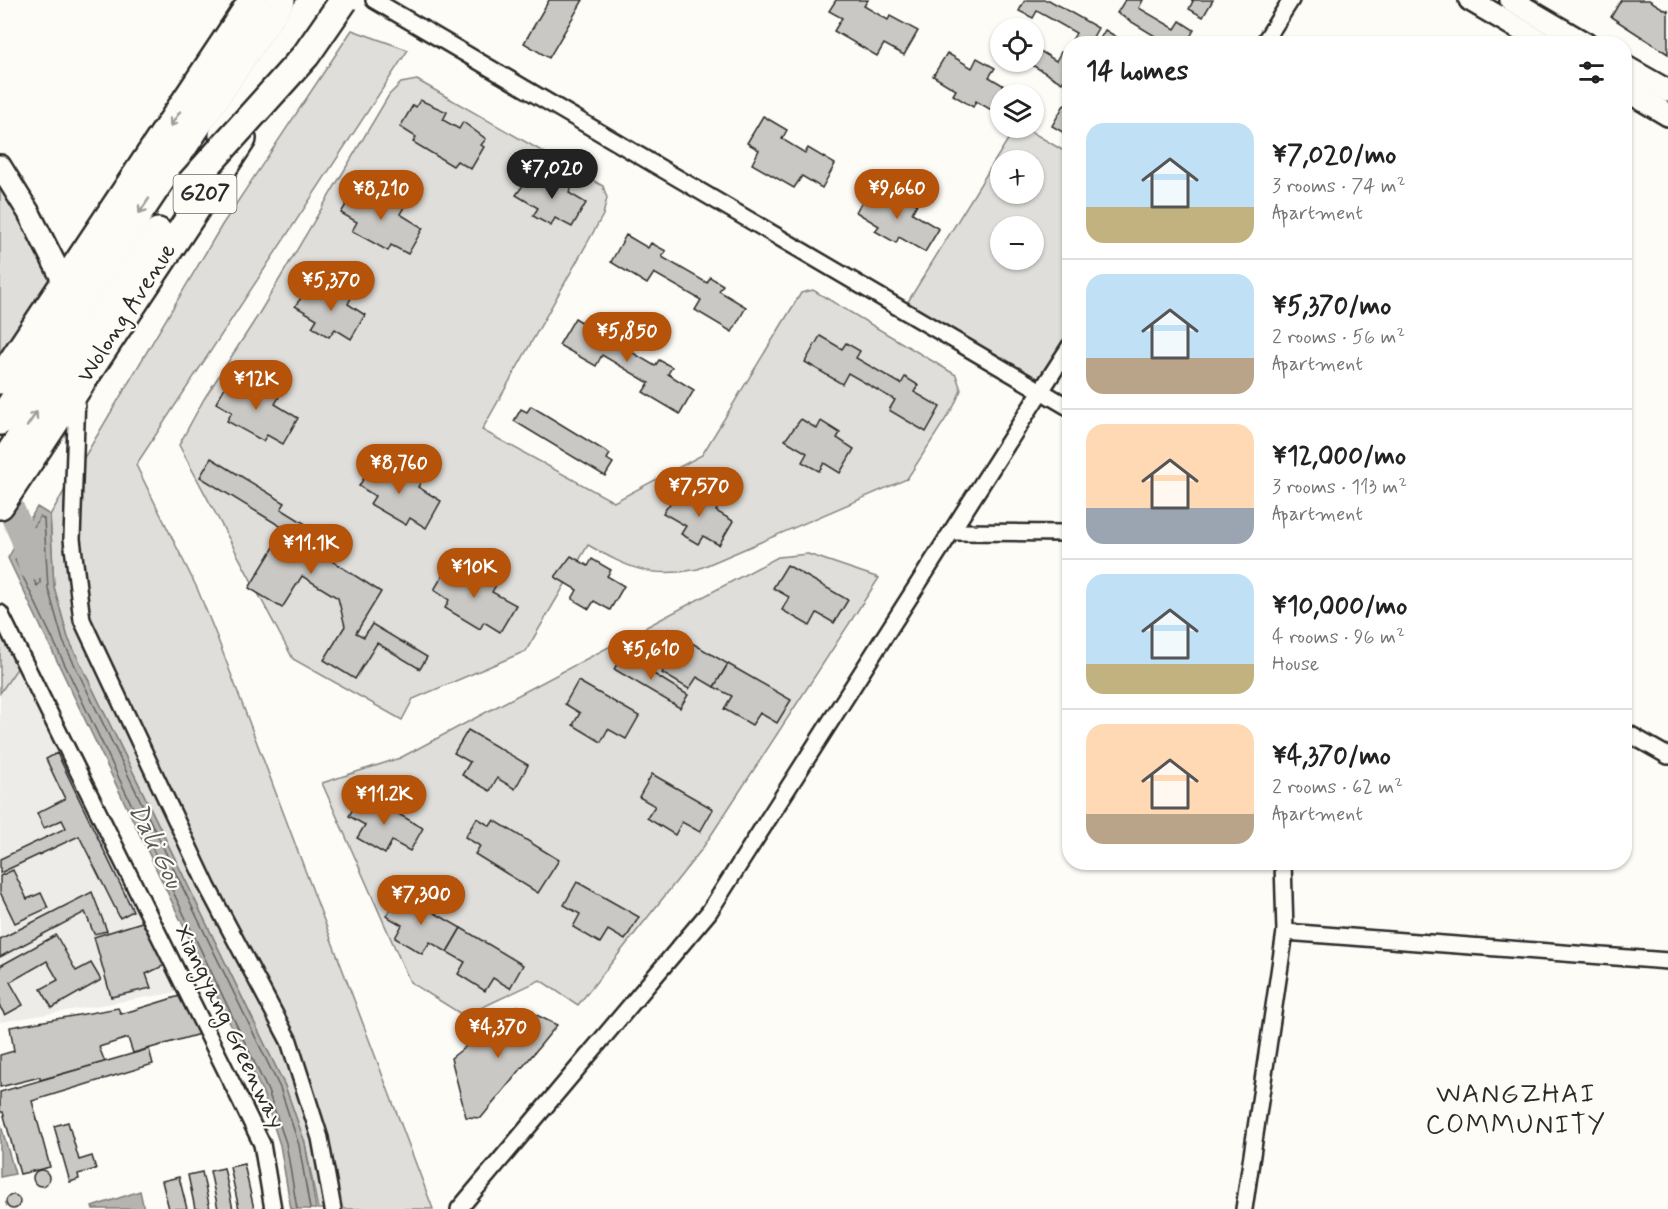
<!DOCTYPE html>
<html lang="en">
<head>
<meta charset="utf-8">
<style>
	body { margin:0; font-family:Mynerve,sans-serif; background:#f2f2f2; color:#222; height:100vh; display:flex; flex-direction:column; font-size:22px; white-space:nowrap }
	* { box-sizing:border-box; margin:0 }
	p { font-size:20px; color:#767676 }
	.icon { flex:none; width:33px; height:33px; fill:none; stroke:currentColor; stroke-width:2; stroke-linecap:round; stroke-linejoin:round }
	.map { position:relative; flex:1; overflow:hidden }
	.panel { position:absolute; left:1062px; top:36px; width:570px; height:834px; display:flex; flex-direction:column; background:#fff; border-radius:24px; box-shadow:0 2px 4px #0004 }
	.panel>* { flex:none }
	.tools { position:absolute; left:990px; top:18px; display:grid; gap:12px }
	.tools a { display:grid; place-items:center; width:54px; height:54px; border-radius:50%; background:#fff; box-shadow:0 2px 4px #0004; font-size:30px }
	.price { position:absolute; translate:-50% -51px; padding:0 14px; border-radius:21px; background:#b45309; color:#fff; font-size:20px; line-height:39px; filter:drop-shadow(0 2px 3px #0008) }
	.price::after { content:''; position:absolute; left:50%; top:36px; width:18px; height:14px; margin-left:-9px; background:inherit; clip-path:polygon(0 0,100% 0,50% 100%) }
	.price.selected { background:#222; color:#fff }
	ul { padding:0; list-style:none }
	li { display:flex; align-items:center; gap:18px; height:150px; padding:0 24px }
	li+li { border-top:2px solid #e0e0e0 }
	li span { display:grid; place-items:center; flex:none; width:168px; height:120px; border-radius:18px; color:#555 }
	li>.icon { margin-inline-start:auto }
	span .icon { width:72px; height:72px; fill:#fffc; stroke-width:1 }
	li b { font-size:26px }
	h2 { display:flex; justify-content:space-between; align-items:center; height:72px; padding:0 24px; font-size:26px }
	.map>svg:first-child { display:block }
	.built { fill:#edece8 }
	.green { fill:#dfdeda; stroke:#858482; stroke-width:1.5; fill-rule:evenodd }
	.water { fill:#b5b4b1; stroke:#7e7d7b; stroke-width:1.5 }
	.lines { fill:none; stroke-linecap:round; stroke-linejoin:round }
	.shore { stroke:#626261; stroke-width:1.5 }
	.river { stroke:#b5b4b1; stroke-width:27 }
	.building { fill:#c9c8c4; stroke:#2b2b2b; stroke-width:1.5 }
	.street-casing { stroke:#2b2b2b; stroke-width:20 }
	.secondary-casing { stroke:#2b2b2b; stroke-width:26 }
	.highway-casing { stroke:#2b2b2b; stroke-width:32 }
	.street { stroke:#fdfcf7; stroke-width:15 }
	.secondary { stroke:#fdfcf7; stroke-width:21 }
	.highway { stroke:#fdfcf7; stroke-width:27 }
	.highway-bridge-casing { stroke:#2b2b2b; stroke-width:32; stroke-linecap:butt }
	.highway-bridge { stroke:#fdfcf7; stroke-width:27 }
	.oneway { stroke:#9e9e9b }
	.labels { text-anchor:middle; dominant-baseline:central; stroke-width:4.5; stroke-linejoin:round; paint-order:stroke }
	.shield { fill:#fdfcf7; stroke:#6a6a68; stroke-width:1.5 }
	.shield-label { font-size:22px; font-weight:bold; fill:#2b2b2b }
	.street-label { font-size:24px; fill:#2b2b2b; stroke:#fdfcf7 }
	.water-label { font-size:26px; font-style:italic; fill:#5b5b5a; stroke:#fdfcf7 }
	.quarter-label { font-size:27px; letter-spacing:1.5px; fill:#2b2b2b; stroke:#fdfcf7 }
</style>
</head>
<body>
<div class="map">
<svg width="1668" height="1209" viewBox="0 0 1668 1209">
	<rect width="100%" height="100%" fill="#fdfcf7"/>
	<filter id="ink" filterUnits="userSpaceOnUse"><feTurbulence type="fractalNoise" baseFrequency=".0167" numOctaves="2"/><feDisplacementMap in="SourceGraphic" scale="12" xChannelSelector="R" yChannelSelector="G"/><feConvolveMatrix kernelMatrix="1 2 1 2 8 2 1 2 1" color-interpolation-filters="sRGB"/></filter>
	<g filter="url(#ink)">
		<polygon class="built" points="30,650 196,989 0,1022 0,693"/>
		<g class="green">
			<polygon points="352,30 408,50 136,465 197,588 217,637 433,1209 318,1209 305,1143 285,1086 68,638 54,587 50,515 222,225"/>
			<path d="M417,80L603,186L607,198L603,215L482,430L614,502L702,455L801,293L813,290L956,375L961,390L954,406L907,479L698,569C650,579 629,568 588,545L526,651L413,699L402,720L293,659L179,445L204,399L257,317L389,95L401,83Z"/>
			<path d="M1015,128H1025L1069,154V346L1041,391L904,308ZM1000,160H1034V194H1000ZM1000,226H1034V260H1000Z"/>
			<polygon points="0,166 65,284 0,380"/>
			<polygon points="808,554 879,578 702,849 578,1005 540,980 464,1016 410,982 322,783 400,758 778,557"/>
			<polygon points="0,616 23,660 0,693"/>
		</g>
		<g class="water">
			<polygon points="37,507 50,515 54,587 68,638 285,1086 305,1143 316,1209 291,1209 280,1145 263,1093 8,558"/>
			<polygon points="0,1122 15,1174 0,1177"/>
			<polygon points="140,1191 144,1209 93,1209 92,1207"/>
		</g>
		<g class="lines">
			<g class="shore">
				<polygon points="35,541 38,544 40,583 37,586 23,559"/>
				<polyline points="297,1209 286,1143 268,1091 15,560 40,516 44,519 48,588 63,641 280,1088 299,1145 310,1209"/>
			</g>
			<polyline class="river" points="0,485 24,538 32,567"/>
		</g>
		<g class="building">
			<polygon points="549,0 583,0 549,58 524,43"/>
			<polygon points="836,0 868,0 864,6 888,20 890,16 918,31 904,55 884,44 877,56 834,31 842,18 829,11"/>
			<polygon points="1025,0 1049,0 1098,28 1089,44 1077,44 1072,40 1076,33 1037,11 1033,18 1019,11"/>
			<polygon points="1125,0 1143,0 1139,8 1175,29 1180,21 1194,30 1186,44 1168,44 1117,13"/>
			<polygon points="1191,0 1213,0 1203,17 1189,9 1193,1"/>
			<polygon points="1621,0 1649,0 1667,11 1668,9 1668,54 1611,17"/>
			<polygon points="1105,30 1128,44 1097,44"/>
			<polygon points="1034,47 1056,61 1061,52 1070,57 1070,71 1062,83 1027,62 1034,62"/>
			<polygon points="947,53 972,68 977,58 995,68 989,77 1016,93 1000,94 1000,115 976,101 973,107 953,95 956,90 933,76"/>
			<polygon points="420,100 447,112 443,120 459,129 463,122 486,139 481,145 484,147 471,169 457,161 453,166 413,142 416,137 400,127 413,105 416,107"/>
			<polygon points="1064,105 1070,108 1070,128 1066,134 1052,126"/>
			<polygon points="763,116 787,130 782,139 805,153 808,148 835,164 822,188 802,176 794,188 752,164 759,150 747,143"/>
			<polygon points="532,173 549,183 553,176 572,187 569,193 586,203 572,227 555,218 551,226 533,216 538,208 516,195"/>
			<polygon points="359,183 371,190 367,197 377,203 382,194 404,207 400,214 423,228 408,254 391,245 388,251 352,231 357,222 341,213"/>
			<polygon points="869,189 895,204 900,195 917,204 912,213 939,229 925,252 899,237 896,243 875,231 879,226 856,212"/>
			<polygon points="626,235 648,248 651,243 666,251 662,257 707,283 710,277 723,285 719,291 746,307 732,332 695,310 701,300 654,273 647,284 611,262"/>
			<polygon points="311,285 328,295 332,287 351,298 348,304 365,315 351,339 335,329 329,337 312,327 317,319 295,306"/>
			<polygon points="575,318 596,331 600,325 614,333 611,340 655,366 659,360 672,367 668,374 694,390 680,414 643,392 649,383 602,355 596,366 559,345"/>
			<polygon points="820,336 842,349 846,343 860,351 856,358 901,384 905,377 918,385 914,392 940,407 926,432 889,410 895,400 848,373 842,384 805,362"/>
			<polygon points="233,373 245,381 242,387 252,393 257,384 279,397 275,404 298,418 283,444 267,435 263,441 227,421 232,412 216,403"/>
			<polygon points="531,406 610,454 607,459 613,463 605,476 514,421 521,409 527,412"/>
			<polygon points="801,419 817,429 821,421 840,433 837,438 854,449 840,473 824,463 819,471 802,462 807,453 785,440"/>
			<polygon points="377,457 389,464 385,470 395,476 400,468 422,480 418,487 441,501 426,528 410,518 406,525 370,504 375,496 359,486"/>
			<polygon points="211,458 285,503 281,509 325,536 316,551 381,592 356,633 364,637 372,624 427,657 420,669 377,643 355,679 324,660 345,626 338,598 302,576 282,608 249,588 285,529 200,477"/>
			<polygon points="679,491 696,501 701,494 719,505 716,511 733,521 719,545 703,536 698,544 681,534 686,526 663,513"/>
			<polygon points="571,556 588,566 592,559 611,570 607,576 624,586 610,610 594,601 589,609 572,599 577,590 555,577"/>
			<polygon points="451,561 463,568 459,574 469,580 474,572 496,585 492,592 516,605 500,632 484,622 480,629 445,608 449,600 434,590"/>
			<polygon points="787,565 848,600 834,623 817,613 810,626 782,610 789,597 773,588"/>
			<polygon points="668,629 728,664 714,687 697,677 689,689 662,673 669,660 654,651"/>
			<polygon points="623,655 688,695 680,708 614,669"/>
			<polygon points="728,664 791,700 777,723 760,713 752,725 724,709 732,696 714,687"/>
			<polygon points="578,681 639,716 626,739 608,729 601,742 573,725 580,713 565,704"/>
			<polygon points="468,730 528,765 515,789 497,778 490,791 462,775 470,762 454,753"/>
			<polygon points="57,753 133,911 120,918 79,836 0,873 0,859 66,828 62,820 44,828 37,813 65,799 46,759"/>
			<polygon points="652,774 713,809 700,832 682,822 675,835 647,818 655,806 639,797"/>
			<polygon points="362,793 423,828 410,851 392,841 385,854 357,838 365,825 349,816"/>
			<polygon points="477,818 490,826 494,820 559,860 538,893 475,854 480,846 465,837"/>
			<polygon points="13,870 27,899 41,893 48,908 15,923 0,892 0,876"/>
			<polygon points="577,882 639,917 625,940 608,930 600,943 573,927 580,914 564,905"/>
			<polygon points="92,892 107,931 94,934 85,912 0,957 0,939"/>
			<polygon points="400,893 461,928 447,952 430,942 422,954 395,938 402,925 386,916"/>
			<polygon points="142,922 165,965 146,974 151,988 111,997 94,937"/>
			<polygon points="461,928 523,965 510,988 493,978 485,991 458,974 465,962 447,952"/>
			<polygon points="56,935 76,971 91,963 101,980 52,1008 41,989 58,980 47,961 10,982 23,1005 5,1015 0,1007 0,966"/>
			<polygon points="183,995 203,1033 133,1053 128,1038 99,1047 105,1062 40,1080 40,1077 0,1087 0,1055 14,1051 10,1027 118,1008 121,1014"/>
			<polygon points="518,1006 557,1025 481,1118 466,1117 451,1058"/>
			<polygon points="149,1049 153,1064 32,1101 50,1167 20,1174 3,1112 0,1112 0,1092"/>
			<polygon points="68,1122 79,1160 92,1156 96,1169 78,1174 79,1179 70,1182 54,1126"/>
			<polygon points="244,1164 254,1209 239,1209 230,1167"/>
			<polygon points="224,1168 233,1209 218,1209 210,1171"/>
			<circle cx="41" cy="1178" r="8"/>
			<polygon points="202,1172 210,1209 195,1209 188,1175"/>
			<polygon points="179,1177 187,1209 169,1209 162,1181"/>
			<circle cx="13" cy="1202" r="7"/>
		</g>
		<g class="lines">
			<g class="street-casing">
				<g id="street">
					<polyline points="374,0 1041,391 709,912 459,1209"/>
					<polyline points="1263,44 1291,0"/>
					<polyline points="1070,346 1041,391 1070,408"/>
					<polyline points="77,394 72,539 82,620 208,888 289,1041 320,1138 333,1209"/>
					<polyline points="951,532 1070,533"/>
					<polyline points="0,613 262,1144 273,1209"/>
					<polyline points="1624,731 1668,756"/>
					<polyline points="1283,862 1285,932"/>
					<polyline points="1244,1209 1285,932 1668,961"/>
				</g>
			</g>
			<g class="secondary-casing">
				<g id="secondary">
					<polyline points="1470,0 1545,44"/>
					<polyline points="1511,0 1586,44"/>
					<polyline points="1624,66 1668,91"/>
					<polyline points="1624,89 1668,115"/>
					<polyline points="0,166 29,213 65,284"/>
				</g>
			</g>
			<g class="highway-casing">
				<g id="highway">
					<polyline points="223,135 313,0"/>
					<polyline points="0,380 253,0"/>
					<polyline points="0,421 281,0"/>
					<polyline points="0,468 158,232"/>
					<polyline points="0,505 242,139"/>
				</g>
			</g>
			<use href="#street" class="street"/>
			<use href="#secondary" class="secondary"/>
			<use href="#highway" class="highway"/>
			<g class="highway-bridge-casing">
				<polyline id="highway-bridge" points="190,184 306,55 344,0"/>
			</g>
			<use href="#highway-bridge" class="highway-bridge"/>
		</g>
		<defs><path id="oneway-shaft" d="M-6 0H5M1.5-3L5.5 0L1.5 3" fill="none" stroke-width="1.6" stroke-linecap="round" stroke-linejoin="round" transform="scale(1.5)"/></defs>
		<g class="oneway">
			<use href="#oneway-shaft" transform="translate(175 119) rotate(124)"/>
			<use href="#oneway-shaft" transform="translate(144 206) rotate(124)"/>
			<use href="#oneway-shaft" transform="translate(32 419) rotate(-56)"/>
		</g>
	</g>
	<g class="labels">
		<rect class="shield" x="173.5" y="175" width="63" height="38" rx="4.5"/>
		<g class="shield-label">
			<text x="205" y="194">G207</text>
		</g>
		<g class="street-label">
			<text transform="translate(127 313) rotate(-57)">Wolong Avenue</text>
			<text transform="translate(229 1027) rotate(64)">Xiangyang Greenway</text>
		</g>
		<g class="water-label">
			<text transform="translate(155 846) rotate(64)">Dali Gou</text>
		</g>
		<g class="quarter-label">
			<text x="1516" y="1094">WANGZHAI<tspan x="1516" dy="31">COMMUNITY</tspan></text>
		</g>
	</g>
</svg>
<div class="tools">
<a><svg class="icon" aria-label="locate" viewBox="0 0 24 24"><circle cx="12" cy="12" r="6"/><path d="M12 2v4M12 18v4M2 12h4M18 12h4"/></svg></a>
<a><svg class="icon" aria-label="layers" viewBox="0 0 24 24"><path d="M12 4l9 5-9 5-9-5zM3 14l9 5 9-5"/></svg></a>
<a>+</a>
<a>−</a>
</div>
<b class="price selected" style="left:552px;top:200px">¥7,020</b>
<b class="price" style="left:897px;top:220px">¥9,660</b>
<b class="price" style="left:381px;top:221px">¥8,210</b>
<b class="price" style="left:331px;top:312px">¥5,370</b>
<b class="price" style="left:627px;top:363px">¥5,850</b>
<b class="price" style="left:256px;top:411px">¥12K</b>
<b class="price" style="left:399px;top:495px">¥8,760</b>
<b class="price" style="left:699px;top:518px">¥7,570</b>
<b class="price" style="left:311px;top:575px">¥11.1K</b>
<b class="price" style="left:474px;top:599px">¥10K</b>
<b class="price" style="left:651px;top:681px">¥5,610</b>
<b class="price" style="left:384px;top:826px">¥11.2K</b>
<b class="price" style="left:421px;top:926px">¥7,300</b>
<b class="price" style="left:498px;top:1059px">¥4,370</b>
<section class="panel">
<h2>14 homes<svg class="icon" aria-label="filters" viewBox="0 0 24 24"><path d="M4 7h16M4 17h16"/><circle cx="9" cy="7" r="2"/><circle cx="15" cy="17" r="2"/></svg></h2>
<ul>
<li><span style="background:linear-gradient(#bfe0f5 70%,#c2b280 0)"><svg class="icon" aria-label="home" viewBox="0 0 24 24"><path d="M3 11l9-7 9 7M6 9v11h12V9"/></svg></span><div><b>¥7,020/mo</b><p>3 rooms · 74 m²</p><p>Apartment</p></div></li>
<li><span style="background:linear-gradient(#bfe0f5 70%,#b9a48a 0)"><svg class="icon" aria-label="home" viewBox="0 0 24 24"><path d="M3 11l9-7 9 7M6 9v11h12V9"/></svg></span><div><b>¥5,370/mo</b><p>2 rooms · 56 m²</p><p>Apartment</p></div></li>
<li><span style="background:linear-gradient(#ffd9b3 70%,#9aa5b1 0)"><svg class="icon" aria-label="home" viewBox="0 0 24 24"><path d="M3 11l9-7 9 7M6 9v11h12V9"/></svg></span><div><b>¥12,000/mo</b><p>3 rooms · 113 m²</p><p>Apartment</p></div></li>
<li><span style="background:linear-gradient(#bfe0f5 75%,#c2b280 0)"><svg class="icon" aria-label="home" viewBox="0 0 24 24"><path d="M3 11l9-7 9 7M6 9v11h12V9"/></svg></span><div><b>¥10,000/mo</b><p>4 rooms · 96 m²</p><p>House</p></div></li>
<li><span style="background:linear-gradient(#ffd9b3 75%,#b9a48a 0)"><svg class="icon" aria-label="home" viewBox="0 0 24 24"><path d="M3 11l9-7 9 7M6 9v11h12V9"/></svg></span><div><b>¥4,370/mo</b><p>2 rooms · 62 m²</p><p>Apartment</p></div></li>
</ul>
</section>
</div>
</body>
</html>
